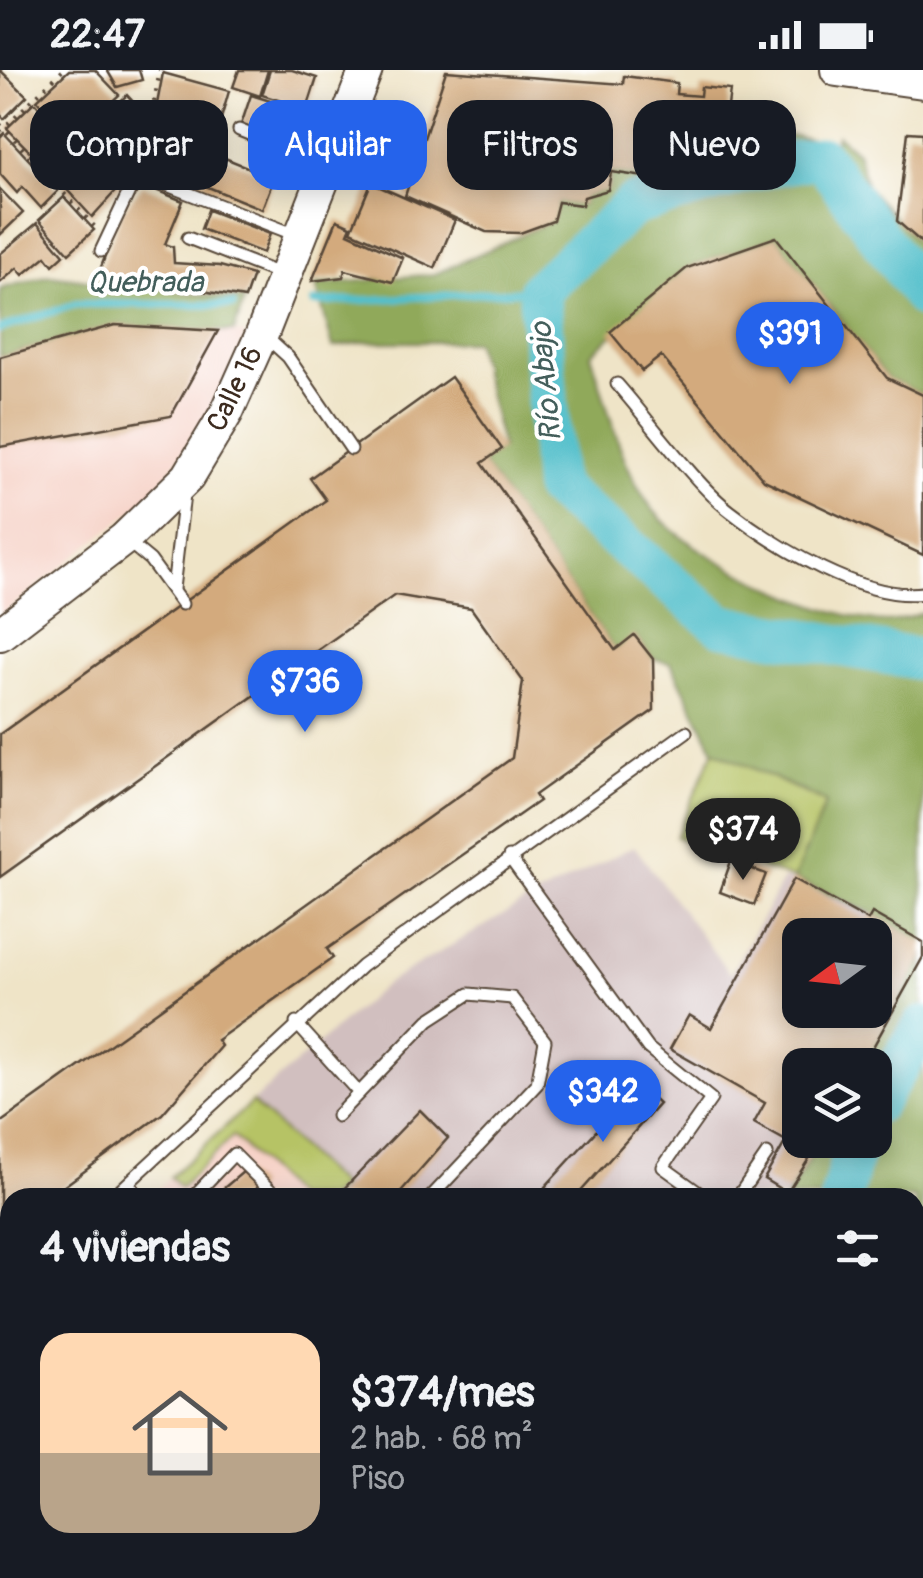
<!DOCTYPE html>
<html lang="es">
<head>
<meta charset="utf-8">
<style>
	body { margin:0; font-family:Pangolin,sans-serif; background:#242831; color:#f1f3f6; height:100vh; display:flex; flex-direction:column; font-size:38px; white-space:nowrap }
	* { box-sizing:border-box; margin:0 }
	p { font-size:32px; color:#9ea1a6 }
	.icon { flex:none; width:55px; height:55px; fill:none; stroke:currentColor; stroke-width:2; stroke-linecap:round; stroke-linejoin:round }
	.map { position:relative; flex:1; overflow:hidden }
	.side { position:absolute; left:0px; top:1118px; width:925px; height:392px; display:flex; flex-direction:column; background:#171b24; border-radius:30px 30px 0 0; box-shadow:0 5px 25px #0003 }
	.side>* { flex:none }
	.banner { position:absolute; left:30px; top:30px; width:865px; height:90px; display:flex; gap:20px }
	.needle { width:65px; rotate:255deg }
	.buttons { position:absolute; left:782px; top:848px; display:grid; gap:20px }
	.buttons a { display:grid; place-items:center; width:110px; height:110px; border-radius:20px; background:#171b24; box-shadow:0 5px 25px #0003; font-size:50px }
	.price { position:absolute; translate:-50% -85px; padding:0 22px; border-radius:35px; background:#2563eb; color:#fff; font-size:32px; line-height:65px; filter:drop-shadow(0 2px 5px #0008) }
	.price::after { content:''; position:absolute; left:50%; top:60px; width:30px; height:22px; margin-left:-15px; background:inherit; clip-path:polygon(0 0,100% 0,50% 100%) }
	.price.selected { background:#222; color:#fff }
	ul { padding:0; list-style:none }
	li { display:flex; align-items:center; gap:30px; height:250px; padding:0 40px }
	li span { display:grid; place-items:center; flex:none; width:280px; height:200px; border-radius:30px; color:#555 }
	li>.icon { margin-inline-start:auto }
	span .icon { width:120px; height:120px; fill:#fffc; stroke-width:1 }
	li b { font-size:42px }
	h2 { display:flex; justify-content:space-between; align-items:center; height:120px; padding:0 40px; font-size:42px }
	.pill { padding:0 35px; border-radius:30px; background:#171b24; box-shadow:0 5px 25px #0003; font-size:35px; line-height:90px }
	.pill.selected { background:#2563eb; color:#fff }
	.status { display:flex; justify-content:space-between; align-items:center; height:70px; padding:0 50px; background:#171b24; direction:ltr }
	.status svg { height:28px; fill:currentColor }
	.map>svg:first-child { display:block }
	.built { fill:#f6d1c6 }
	.industrial { fill:#d1bfbf; fill-rule:evenodd }
	.green { fill:#b6c365; stroke:#787642; stroke-width:2.5 }
	.forest { fill:#90a95a; stroke:#666a3c; stroke-width:2.5 }
	.lines { fill:none; stroke-linecap:round; stroke-linejoin:round }
	.stream { stroke:#52bfcb; stroke-width:8 }
	.river { stroke:#52bfcb; stroke-width:42 }
	.building { fill:#d3aa7d; fill-rule:evenodd }
	.service-casing { stroke:#564637; stroke-width:15 }
	.secondary-casing { stroke:#564637; stroke-width:36 }
	.primary-casing { stroke:#564637; stroke-width:41 }
	.path { stroke:#564637; stroke-width:4; stroke-dasharray:2.5 8; stroke-linecap:butt }
	.service { stroke:#fff; stroke-width:11 }
	.secondary { stroke:#fff; stroke-width:32 }
	.primary { stroke:#fff; stroke-width:38 }
	.rail { stroke:#3b2a1e; stroke-width:8; stroke-dasharray:15 8; stroke-linecap:butt }
	.labels { text-anchor:middle; dominant-baseline:central; stroke-width:8; stroke-linejoin:round; paint-order:stroke }
	.street-label { font-size:28px; fill:#3b2a1e; stroke:#fff }
	.water-label { font-size:30px; font-style:italic; fill:#435e5b; stroke:#fff }
</style>
</head>
<body>
<div class="status"><b>22:47</b><svg viewBox="0 0 49 12"><path d="M0 12V9h3v3zM5 12V6h3v6zM10 12V3h3v9zM15 12V0h3v12zM26 1h20v11H26zM47 4h2v5h-2z"/></svg></div>
<div class="map">
<svg width="923" height="1508" viewBox="0 0 923 1508">
	<rect width="100%" height="100%" fill="#fff"/>
	<filter id="ink" filterUnits="userSpaceOnUse"><feTurbulence type="fractalNoise" baseFrequency=".01" numOctaves="2"/><feDisplacementMap in="SourceGraphic" scale="20" xChannelSelector="R" yChannelSelector="G"/><feConvolveMatrix kernelMatrix="1 2 1 2 8 2 1 2 1" color-interpolation-filters="sRGB"/></filter>
	<filter id="wash" filterUnits="userSpaceOnUse"><feTurbulence type="fractalNoise" baseFrequency=".0048" numOctaves="4" result="noise"/><feDisplacementMap in="SourceGraphic" scale="40" xChannelSelector="R" yChannelSelector="G"/><feGaussianBlur stdDeviation="2.25" result="paint"/><feColorMatrix in="noise" values="0 0 0 0 0 0 0 0 0 0 0 0 0 0 0 0 0 1.4 0 .05"/><feComposite in="paint" operator="in"/></filter>
	<g filter="url(#wash)">
		<rect width="100%" height="100%" fill="#efe4c7"/>
		<g class="built">
			<polygon points="115,255 246,264 210,346 152,426 0,546 0,287"/>
			<polygon points="252,1032 330,1127 148,1128"/>
		</g>
		<g class="industrial">
			<path d="M634,776L730,904L784,808L872,843L923,872V887L863,995H800V1070H821L787,1127L530,1128L521,1123L515,1128L330,1127L341,1115L252,1032L387,913L522,834ZM800,865H875V940H800Z"/>
			<polygon points="0,1386 10,1390 10,1500 54,1500 48,1508 0,1508"/>
		</g>
		<g class="green">
			<polygon points="714,680 826,733 794,809 676,767"/>
			<polygon points="252,1032 341,1116 330,1127 295,1127 233,1066 180,1118 170,1107"/>
			<polygon points="54,1500 323,1500 336,1508 48,1508"/>
		</g>
		<g class="forest">
			<path d="M787,65L834,72L837,65L857,82L867,117L923,179V325L887,308L776,167L687,198L591,284C608,336 623,412 664,452C706,493 827,549 886,552C897,552 912,546 923,543V872L872,843L794,809L826,732L714,680L671,593L653,589L635,566L615,580L482,393L502,378L475,272H365L333,277L316,215L435,204L552,151L558,132L582,135L584,127L608,120L611,102L664,110L722,85L787,74Z"/>
			<polygon points="49,205 244,230 234,262 115,255 0,287 0,219"/>
			<polygon points="923,887 923,1291 915,1288 915,1128 787,1128 821,1070 875,1070 875,995 863,995"/>
		</g>
		<g class="lines">
			<g class="stream">
				<polyline points="314,233 539,220"/>
				<polyline points="0,259 76,234 233,235"/>
			</g>
			<g class="river">
				<polyline points="923,227 821,87 769,96 633,135 539,220 554,417 721,555 923,590"/>
				<polyline points="875,1033 923,957"/>
				<polyline points="841,1128 856,1070"/>
				<polyline points="915,1250 923,1252"/>
			</g>
		</g>
		<g id="blocks">
			<g class="building">
				<polygon points="0,0 27,26 4,49 0,44"/>
				<polygon points="69,0 95,0 119,25 73,69 37,30"/>
				<polygon points="107,0 139,0 142,10 117,17"/>
				<polygon points="239,0 268,0 260,26 233,17"/>
				<polygon points="270,0 292,0 317,8 307,39 262,25"/>
				<polygon points="446,1 623,14 624,6 677,13 676,24 700,26 701,17 730,20 722,85 664,110 611,102 608,120 584,127 582,135 558,132 553,151 520,163 486,162 405,126"/>
				<polygon points="163,3 229,21 202,115 145,96"/>
				<polygon points="127,25 149,49 147,59 128,77 116,66 141,93 92,147 48,99"/>
				<polygon points="251,25 296,39 287,70 241,55"/>
				<polygon points="34,32 72,72 46,98 7,58"/>
				<polygon points="298,40 323,48 313,81 288,72"/>
				<polygon points="908,62 923,63 923,174 897,151"/>
				<polygon points="4,63 58,121 41,138 22,117 17,123 0,104 0,67"/>
				<polygon points="258,80 290,93 284,110 251,97"/>
				<polygon points="215,84 274,108 262,139 203,115"/>
				<polygon points="371,113 455,150 435,198 351,161"/>
				<polygon points="143,115 183,131 165,174 173,177 174,193 220,196 253,205 245,228 161,214 145,219 98,205 123,140"/>
				<polygon points="0,119 23,143 0,165"/>
				<polygon points="64,127 94,160 69,183 39,150"/>
				<polygon points="208,140 270,164 263,183 201,159"/>
				<polygon points="337,150 351,156 348,163 403,188 393,212 345,200 343,207 312,211"/>
				<polygon points="37,153 64,185 53,195 46,186 23,205 17,198 0,213 0,184"/>
				<polygon points="776,167 887,308 923,325 923,485 764,410 661,286 642,301 610,262 687,198"/>
				<polygon points="115,255 218,261 171,346 0,377 0,287"/>
				<polygon points="451,307 502,379 482,393 615,580 634,565 653,589 654,640 535,725 539,731 327,879 333,888 217,970 221,976 162,1044 48,1128 10,1128 10,1173 0,1173 0,1053 512,688 523,611 471,538 395,525 0,807 0,664 326,430 310,408"/>
				<polygon points="731,791 766,804 754,835 720,822"/>
				<path d="M794,809L868,850L872,843L923,872V887L863,995H800V1070H821L787,1123L764,1109L786,1071L754,1053L765,1033L670,979L689,945L711,958ZM800,865H875V940H800Z"/>
				<polygon points="638,1015 659,1034 575,1128 557,1128 545,1117"/>
				<polygon points="420,1040 448,1068 395,1128 335,1128"/>
				<polygon points="243,1102 257,1115 253,1128 212,1128"/>
				<polygon points="915,1309 923,1311 923,1412 915,1420"/>
				<polygon points="671,1500 833,1500 824,1508 682,1508"/>
			</g>
		</g>
	</g>
	<g filter="url(#ink)">
		<use href="#blocks" fill-opacity="0" stroke="#564637" stroke-width="2.5"/>
		<g class="lines">
			<g class="service-casing">
				<g id="service">
					<polyline points="239,60 323,94"/>
					<polyline points="188,168 282,205"/>
					<polyline points="101,181 134,111 149,108 296,165"/>
					<polyline points="265,266 288,287 351,379"/>
					<path d="M617,314C648,349 696,415 730,441C776,477 865,531 923,523"/>
					<polyline points="127,471 150,490 182,534"/>
					<polyline points="173,519 184,424"/>
					<polyline points="509,787 648,978 711,1029 663,1097 706,1128"/>
					<polyline points="296,953 359,1023"/>
					<polyline points="337,1046 429,950 469,924 512,928 545,971 537,1014 430,1128"/>
					<polyline points="128,1114 141,1128"/>
					<polyline points="112,1128 362,896 686,662"/>
					<polyline points="192,1128 234,1084 278,1128"/>
					<polyline points="737,1128 767,1084"/>
					<polyline points="0,1207 10,1210"/>
					<polyline points="915,1298 923,1301"/>
					<polyline points="915,1454 923,1447"/>
					<polyline points="0,1455 10,1454"/>
					<polyline points="652,1508 655,1500"/>
					<polyline points="858,1508 867,1500"/>
				</g>
			</g>
			<g class="secondary-casing">
				<g id="secondary">
					<polyline points="837,0 923,12"/>
					<polyline points="0,564 124,469 188,407 227,342 262,264 366,0"/>
				</g>
			</g>
			<g class="primary-casing">
				<g id="primary">
					<polyline points="0,1260 10,1263"/>
					<polyline points="0,1326 10,1328"/>
					<polyline points="401,1500 414,1508"/>
					<polyline points="492,1500 503,1508"/>
				</g>
			</g>
			<g class="path">
				<polyline points="0,54 95,157"/>
				<polyline points="0,61 63,0"/>
				<polyline points="142,94 160,0"/>
			</g>
			<use href="#service" class="service"/>
			<use href="#secondary" class="secondary"/>
			<use href="#primary" class="primary"/>
			<g class="rail">
				<polyline points="0,1285 10,1287"/>
				<polyline points="0,1302 10,1305"/>
				<polyline points="434,1500 446,1508"/>
				<polyline points="466,1500 478,1508"/>
			</g>
		</g>
	</g>
	<g class="labels">
		<g class="street-label">
			<text transform="translate(235 319) rotate(-64)">Calle 16</text>
		</g>
		<g class="water-label">
			<text x="145" y="212">Quebrada</text>
			<text transform="translate(546 312) rotate(-95)">Río Abajo</text>
		</g>
	</g>
</svg>
<div class="buttons">
<a><svg class="needle" viewBox="-14 -14 28 28"><path d="M0-13l5 13h-10z" fill="#e53935"/><path d="M0 13l5-13h-10z" fill="#9ea1a6"/></svg></a>
<a><svg class="icon" aria-label="layers" viewBox="0 0 24 24"><path d="M12 4l9 5-9 5-9-5zM3 14l9 5 9-5"/></svg></a>
</div>
<b class="price" style="left:790px;top:317px">$391</b>
<b class="price" style="left:305px;top:665px">$736</b>
<b class="price selected" style="left:743px;top:813px">$374</b>
<b class="price" style="left:603px;top:1075px">$342</b>
<div class="banner">
<a class="pill">Comprar</a>
<a class="pill selected">Alquilar</a>
<a class="pill">Filtros</a>
<a class="pill">Nuevo</a>
</div>
<section class="side">
<h2>4 viviendas<svg class="icon" aria-label="filters" viewBox="0 0 24 24"><path d="M4 7h16M4 17h16"/><circle cx="9" cy="7" r="2"/><circle cx="15" cy="17" r="2"/></svg></h2>
<ul>
<li><span style="background:linear-gradient(#ffd9b3 60%,#b9a48a 0)"><svg class="icon" aria-label="home" viewBox="0 0 24 24"><path d="M3 11l9-7 9 7M6 9v11h12V9"/></svg></span><div><b>$374/mes</b><p>2 hab. · 68 m²</p><p>Piso</p></div></li>
</ul>
</section>
</div>
</body>
</html>
